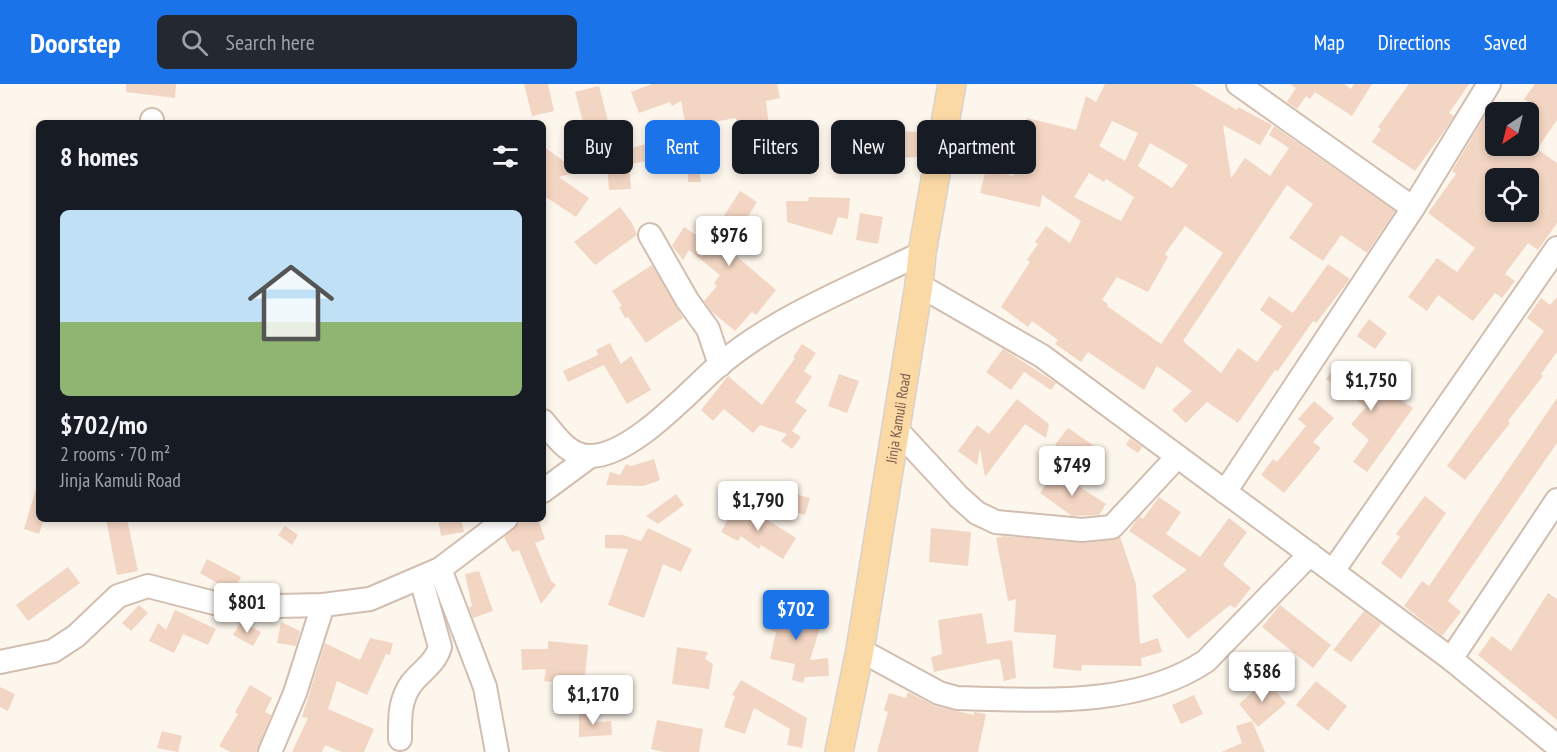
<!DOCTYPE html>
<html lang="en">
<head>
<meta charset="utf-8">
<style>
	body { margin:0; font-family:"PT Sans Narrow",sans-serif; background:#242831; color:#f1f3f6; height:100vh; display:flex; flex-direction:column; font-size:22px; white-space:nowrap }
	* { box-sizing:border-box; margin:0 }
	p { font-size:20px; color:#9ea1a6 }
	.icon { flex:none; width:33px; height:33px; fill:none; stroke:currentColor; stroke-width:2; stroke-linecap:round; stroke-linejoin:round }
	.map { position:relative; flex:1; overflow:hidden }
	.sheet { position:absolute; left:36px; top:36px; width:510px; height:402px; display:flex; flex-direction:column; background:#171b24; border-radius:9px; box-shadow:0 3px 9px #0003 }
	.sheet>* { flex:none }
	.guide { position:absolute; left:564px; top:36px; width:570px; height:54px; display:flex; gap:12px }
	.needle { width:39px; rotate:215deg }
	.fabs { position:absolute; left:1485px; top:18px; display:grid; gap:12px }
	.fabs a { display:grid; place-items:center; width:54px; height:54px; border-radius:9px; background:#171b24; box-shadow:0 3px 9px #0003; font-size:30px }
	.price { position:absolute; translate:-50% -51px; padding:0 14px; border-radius:6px; background:#fff; color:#222; font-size:20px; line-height:39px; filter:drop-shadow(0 2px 3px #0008) }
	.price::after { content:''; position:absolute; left:50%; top:36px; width:18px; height:14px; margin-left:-9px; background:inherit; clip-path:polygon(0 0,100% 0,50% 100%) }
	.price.active { background:#1a73e8; color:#fff }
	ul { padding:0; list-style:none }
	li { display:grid; align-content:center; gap:12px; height:318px; padding:0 24px }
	li span { display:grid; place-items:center; height:186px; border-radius:9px; color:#555 }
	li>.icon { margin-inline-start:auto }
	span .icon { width:108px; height:108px; fill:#fffc; stroke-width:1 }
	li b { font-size:26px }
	h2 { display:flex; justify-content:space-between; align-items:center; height:72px; padding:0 24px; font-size:26px }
	.pill { padding:0 21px; border-radius:9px; background:#171b24; box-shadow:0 3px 9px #0003; font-size:21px; line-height:54px }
	.pill.active { background:#1a73e8; color:#fff }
	header { display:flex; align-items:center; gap:36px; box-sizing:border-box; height:84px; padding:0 30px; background:#1a73e8; color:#fff }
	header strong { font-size:28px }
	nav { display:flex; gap:33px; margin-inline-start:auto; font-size:21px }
	.search { width:420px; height:54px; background:#242831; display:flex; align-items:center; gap:15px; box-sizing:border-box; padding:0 21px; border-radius:9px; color:#9ea1a6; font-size:22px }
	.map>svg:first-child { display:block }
	.building { fill:#f3d5c3; fill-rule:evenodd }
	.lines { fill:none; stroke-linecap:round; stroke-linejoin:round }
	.minor-casing { stroke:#d1beb0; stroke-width:26 }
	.major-casing { stroke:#dad1cd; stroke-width:30 }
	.minor { stroke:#fff; stroke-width:22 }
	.major { stroke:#fbd9a5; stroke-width:27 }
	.labels { text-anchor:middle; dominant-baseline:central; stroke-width:5; stroke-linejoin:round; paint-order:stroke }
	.street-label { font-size:15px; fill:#7a5c4d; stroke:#fffaf3 }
</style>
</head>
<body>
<header>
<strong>Doorstep</strong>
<div class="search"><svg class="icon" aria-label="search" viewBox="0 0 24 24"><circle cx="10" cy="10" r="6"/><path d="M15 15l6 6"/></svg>Search here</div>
<nav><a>Map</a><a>Directions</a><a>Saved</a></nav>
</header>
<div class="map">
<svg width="1557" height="668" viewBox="0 0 1557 668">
	<rect width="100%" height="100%" fill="#fdf6ec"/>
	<g class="building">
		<polygon points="126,0 176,0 175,14 126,8"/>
		<polygon points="524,0 548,0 554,27 532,32"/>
		<polygon points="652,0 777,0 780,14 766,17 769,43 767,66 751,64 752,48 738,49 736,34 686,43 681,17 672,22 670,18 639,29 631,8"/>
		<path d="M1105,0H1193L1237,26L1238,23L1272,41L1260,61L1223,41L1231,94L1245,74L1270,92L1289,64L1269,51L1274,42L1395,127L1367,169L1341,151L1323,177L1289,154L1313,120L1287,101L1183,257L1221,289L1238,264L1257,278L1282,242L1260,226L1269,212L1293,229L1328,180L1350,195L1316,239L1313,237L1278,287L1275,286L1238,339L1207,318L1186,339L1172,326L1192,307L1157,282L1144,306L1088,268L1081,278L1055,260L1058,256L1032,237L1028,243L1001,223L1030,178L1027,176L1038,160L1035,158L1046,142L1070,159L1081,137L1042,111L1040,123L980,109L986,85L1013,92L1027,34L1076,46L1086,12L1096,18ZM1112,37L1138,49L1125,77L1099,62ZM1150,59L1188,81L1172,104L1138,82ZM1089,89L1104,98L1106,95L1134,113L1121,137L1074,113ZM1185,142L1223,169L1161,260L1107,222L1108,220L1102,216L1117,193L1148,208L1168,173L1165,170Z"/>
		<polygon points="1290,0 1344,0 1351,5 1354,0 1372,0 1352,32 1315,8 1310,15 1306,12 1297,25 1287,18 1296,4"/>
		<polygon points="1409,0 1469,0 1449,29 1454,32 1442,50 1415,87 1372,58 1381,45 1378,43"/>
		<path d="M1535,0H1557V36L1537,65L1557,79V139L1538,166L1528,159L1505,190L1515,197L1502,214L1495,209L1473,237L1438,211L1427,227L1408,213L1437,174L1457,188L1475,164L1428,129L1456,90L1452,87L1485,32L1496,40V68L1500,62H1528V28H1522L1528,18L1524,15ZM1496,94H1528V128H1496Z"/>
		<polygon points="599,2 616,68 661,56 660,51 693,45 701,98 688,98 687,71 629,80 631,105 609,106 607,80 595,83 575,8"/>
		<polygon points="861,46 923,48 923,73 891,74 890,88 859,89"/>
		<polygon points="543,62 578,88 559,93 589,114 576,133 543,111"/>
		<polygon points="740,107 757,118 728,165 776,206 756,231 752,228 735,247 712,228 704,217 717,202 714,199 720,191 689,166 683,176 672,162 684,143 707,158"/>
		<polygon points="809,113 850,114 848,135 838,133 832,151 787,138 786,117 808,117"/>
		<polygon points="620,123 632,139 637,151 595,181 574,158"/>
		<polygon points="860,129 883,133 878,160 856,156"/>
		<polygon points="652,181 683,234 646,259 628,233 625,234 619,223 622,222 612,207"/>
		<polygon points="1557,213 1557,268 1541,290 1543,292 1508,337 1510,339 1465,396 1447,382 1544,247 1527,234 1541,214 1550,221"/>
		<polygon points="1369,235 1387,249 1375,265 1357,252"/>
		<polygon points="610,259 621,280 631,272 651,306 627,320 604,281 568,298 563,287 598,271 596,266"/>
		<polygon points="802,260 816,269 804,287 812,293 795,318 807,326 792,347 801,353 792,365 781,357 787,350 760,341 753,349 724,325 713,337 701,326 728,292 762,321 795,274 793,273"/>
		<polygon points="1003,265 1056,299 1051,306 1024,288 1011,306 986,288"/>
		<polygon points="1339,277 1413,324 1367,388 1353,378 1369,356 1351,340 1366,323 1326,295"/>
		<polygon points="839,290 859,297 847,329 828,322"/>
		<polygon points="1557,314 1557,359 1448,517 1461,528 1442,552 1404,522 1422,497 1429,502"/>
		<polygon points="1017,315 1049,340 1046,354 1025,340 985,393 980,365 977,381 958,367 977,341 989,350"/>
		<polygon points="1314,317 1334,334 1313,358 1321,364 1284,409 1261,391 1273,375 1277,378 1306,342 1298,335"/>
		<polygon points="1068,344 1100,366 1088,382 1055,361"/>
		<polygon points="1130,354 1142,363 1138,369 1126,361"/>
		<polygon points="654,375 660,396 644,402 606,401 610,388 620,391 626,380 631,382"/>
		<polygon points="1055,387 1106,420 1099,431 1072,432 1040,409"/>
		<polygon points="766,402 810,414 805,431 761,419"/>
		<polygon points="36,405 39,406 39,435 44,435 39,450 24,445"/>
		<polygon points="676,410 684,421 658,440 646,432"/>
		<polygon points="1425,412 1446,429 1401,495 1381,479 1400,453 1396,450"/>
		<polygon points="1159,413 1181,428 1166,450 1200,473 1229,434 1247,448 1223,481 1251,504 1235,524 1230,521 1188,555 1152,512 1187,486 1129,447 1140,432 1143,435"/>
		<polygon points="736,421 757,433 758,430 796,454 783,475 761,461 759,465 741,452 738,457 721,448"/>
		<polygon points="106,435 127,435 138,487 117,491"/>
		<polygon points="438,435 461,435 464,448 441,452"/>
		<polygon points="532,435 538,435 545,455 535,459 551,497 556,501 541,520 519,466 512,468 504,453 519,439"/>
		<polygon points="285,442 298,451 292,461 278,451"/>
		<polygon points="648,444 692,465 681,488 663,480 644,534 608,521 628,465 605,464 605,451 623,451 641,457"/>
		<polygon points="931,444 971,448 968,482 929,478"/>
		<polygon points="1004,452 1081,459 1113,456 1120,453 1136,500 1140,560 1158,554 1162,568 1141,574 1142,582 1082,581 1081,587 1053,584 1056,551 1014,548 1016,515 1008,517 996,454"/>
		<polygon points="207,475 241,493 233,508 200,489"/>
		<polygon points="68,483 80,499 28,537 16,521"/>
		<polygon points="479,487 493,527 473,534 469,523 472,522 465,490"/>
		<polygon points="1548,509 1557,515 1557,636 1478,571 1492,552 1511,567"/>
		<polygon points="775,515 822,537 810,576 828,574 829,592 805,593 803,599 792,596 795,580 770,575 776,548 763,543"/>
		<polygon points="139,521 148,529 131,547 122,539"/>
		<polygon points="1280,521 1331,561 1313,584 1262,543"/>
		<polygon points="175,526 216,545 208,561 183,550 174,569 149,557 158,539 166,546"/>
		<polygon points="1364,527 1381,540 1351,578 1333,566"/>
		<polygon points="982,529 987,560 1012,556 1016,594 1004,597 1000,576 997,575 934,588 931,573 942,570 938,536"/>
		<polygon points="241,537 261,548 253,562 233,551"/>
		<polygon points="281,538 300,547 296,562 277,559"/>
		<polygon points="370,554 393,559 390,571 386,570 367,611 337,597 328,625 374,645 364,668 342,668 325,661 322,668 292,668 308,634 302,633 325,559 360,576"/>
		<polygon points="548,557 588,561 584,601 544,597 546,585 522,586 521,565 548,565"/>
		<polygon points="677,563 708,568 705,575 713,580 709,605 672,600"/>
		<polygon points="741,596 807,634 802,664 787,661 790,645 754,624 745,650 724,643 735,612 732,611"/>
		<polygon points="1266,596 1286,619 1258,643 1239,620"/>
		<polygon points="1316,597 1347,622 1328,647 1296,621"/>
		<polygon points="250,601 272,614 265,628 271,631 257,668 230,668 219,662 238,630 235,628"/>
		<polygon points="0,603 15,610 8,627 0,623"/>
		<polygon points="908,608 935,622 974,631 974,628 986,630 978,668 877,668 888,628 884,626 889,609 906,614"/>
		<polygon points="1194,611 1203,630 1181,640 1172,621"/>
		<polygon points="579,626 592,628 591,639 611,637 612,651 579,653"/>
		<polygon points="657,636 703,645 699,668 664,668 651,665"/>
		<polygon points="1252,637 1265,668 1221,668 1242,659 1236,642"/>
		<polygon points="162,647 182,652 178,668 157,664"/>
	</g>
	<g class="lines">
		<g class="minor-casing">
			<g id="minor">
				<polyline points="1238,0 1413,124"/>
				<polyline points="152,36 152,39"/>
				<polyline points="650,151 687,216 708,245 720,281"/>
				<polyline points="919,201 1042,272 1451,575 1557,662"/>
				<path d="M543,337C555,351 568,372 589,372C631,373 687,309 718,282C777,232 853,203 922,169"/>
				<polyline points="896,345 959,413 977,429 996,438 1082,446 1112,443 1177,373"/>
				<polyline points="543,407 589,373"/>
				<polyline points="1225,408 1413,124 1489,0"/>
				<polyline points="440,485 485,603 497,668"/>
				<polyline points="1333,487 1557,164"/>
				<path d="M860,566L939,609L957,614C1038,616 1136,624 1206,577L1310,470"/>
				<polyline points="1451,575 1557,416"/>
				<polyline points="0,578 53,567 76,552 118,512 148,502 230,523 323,521 370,515 440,485 506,435"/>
				<path d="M400,655C400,635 399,617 411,600C421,587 435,580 440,563L421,495"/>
				<polyline points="270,668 295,609 323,521"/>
			</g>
		</g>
		<g class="major-casing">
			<g id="major">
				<path id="s1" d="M839,668L860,566L919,201L922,169L952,0"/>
			</g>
		</g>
		<use href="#minor" class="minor"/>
		<use href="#major" class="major"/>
	</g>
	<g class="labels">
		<g class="street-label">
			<text stroke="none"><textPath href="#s1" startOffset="339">Jinja Kamuli Road</textPath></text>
		</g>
	</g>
</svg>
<div class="fabs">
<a><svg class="needle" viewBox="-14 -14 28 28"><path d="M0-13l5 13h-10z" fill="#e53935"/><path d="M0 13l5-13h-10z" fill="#9ea1a6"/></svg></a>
<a><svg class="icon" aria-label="locate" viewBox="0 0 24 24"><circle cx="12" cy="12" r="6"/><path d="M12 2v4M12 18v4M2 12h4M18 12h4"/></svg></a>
</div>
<b class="price" style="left:729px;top:183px">$976</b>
<b class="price" style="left:1371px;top:328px">$1,750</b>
<b class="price" style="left:1072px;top:413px">$749</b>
<b class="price" style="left:758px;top:448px">$1,790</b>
<b class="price" style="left:247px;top:550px">$801</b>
<b class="price active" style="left:796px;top:557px">$702</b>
<b class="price" style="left:1262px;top:619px">$586</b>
<b class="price" style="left:593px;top:642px">$1,170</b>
<div class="guide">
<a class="pill">Buy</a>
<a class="pill active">Rent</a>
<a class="pill">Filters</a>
<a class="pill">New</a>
<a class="pill">Apartment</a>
</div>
<section class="sheet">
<h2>8 homes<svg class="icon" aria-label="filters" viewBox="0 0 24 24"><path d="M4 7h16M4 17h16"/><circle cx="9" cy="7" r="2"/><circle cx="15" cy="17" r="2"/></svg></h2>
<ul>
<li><span style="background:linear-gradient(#bfe0f5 60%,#8fb573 0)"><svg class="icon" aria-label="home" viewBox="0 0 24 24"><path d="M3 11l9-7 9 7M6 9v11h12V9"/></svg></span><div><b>$702/mo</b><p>2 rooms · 70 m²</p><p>Jinja Kamuli Road</p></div></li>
</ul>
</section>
</div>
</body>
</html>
